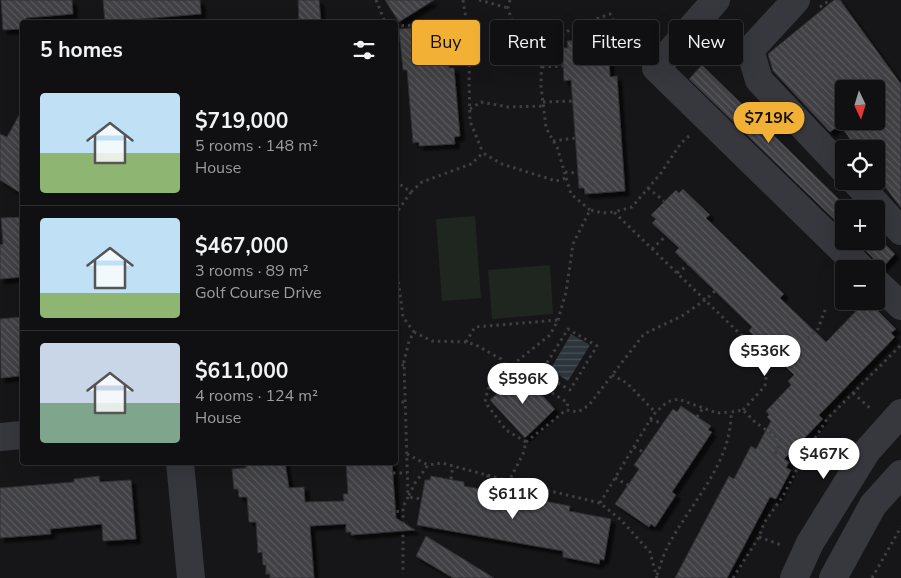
<!DOCTYPE html>
<html lang="en">
<head>
<meta charset="utf-8">
<style>
	body { margin:0; font-family:"Nunito Sans",sans-serif; background:#19191b; color:#f1f3f6; height:100vh; display:flex; flex-direction:column; font-size:19px; white-space:nowrap }
	* { box-sizing:border-box; margin:0 }
	p { font-size:16px; color:#9c9d9f }
	.icon { flex:none; width:28px; height:28px; fill:none; stroke:currentColor; stroke-width:2; stroke-linecap:round; stroke-linejoin:round }
	.map { position:relative; flex:1; overflow:hidden }
	.side { position:absolute; left:20px; top:20px; width:378px; height:445px; display:flex; flex-direction:column; background:#101012; border-radius:5px; box-shadow:0 5px 20px #0002,0 0 0 1px #303032 }
	.side>* { flex:none }
	.guide { position:absolute; left:412px; top:20px; width:412px; height:45px; display:flex; gap:10px }
	.needle { width:32px; rotate:176deg }
	.controls { position:absolute; left:835px; top:80px; display:grid; gap:10px }
	.controls a { display:grid; place-items:center; width:50px; height:50px; border-radius:5px; background:#101012; box-shadow:0 5px 20px #0002,0 0 0 1px #303032; font-size:25px }
	.price { position:absolute; translate:-50% -42px; padding:0 11px; border-radius:18px; background:#fff; color:#222; font-size:16px; line-height:32px; filter:drop-shadow(0 1px 2px #0008) }
	.price::after { content:''; position:absolute; left:50%; top:30px; width:15px; height:11px; margin-left:-8px; background:inherit; clip-path:polygon(0 0,100% 0,50% 100%) }
	.price.active { background:#f2b134; color:#111 }
	ul { padding:0; list-style:none }
	li { display:flex; align-items:center; gap:15px; height:125px; padding:0 20px }
	li+li { border-top:1px solid #303032 }
	li span { display:grid; place-items:center; flex:none; width:140px; height:100px; border-radius:5px; color:#555 }
	li>.icon { margin-inline-start:auto }
	span .icon { width:60px; height:60px; fill:#fffc; stroke-width:1 }
	li b { font-size:21px }
	h2 { display:flex; justify-content:space-between; align-items:center; height:60px; padding:0 20px; font-size:21px }
	.tag { padding:0 18px; border-radius:5px; background:#101012; box-shadow:0 5px 20px #0002,0 0 0 1px #303032; font-size:18px; line-height:45px }
	.tag.active { background:#f2b134; color:#111 }
	.map>svg:first-child { display:block }
	.green { fill:#1e261f }
	.water { fill:url(#water-rules) }
	.building { fill:url(#building-back-hatch); stroke:#303034; fill-rule:evenodd; filter:url(#shadow) }
	.lines { fill:none; stroke-linecap:round; stroke-linejoin:round }
	.path { stroke:#3d3f44; stroke-width:3; stroke-dasharray:2.5 4; stroke-linecap:butt }
	.minor { stroke:#37383d; stroke-width:28 }
</style>
</head>
<body>
<div class="map">
<svg width="901" height="578" viewBox="0 0 901 578">
	<defs>
		<pattern id="water-rules" width="6" height="5" patternUnits="userSpaceOnUse" patternTransform="scale(1.25)"><rect width="6" height="5" fill="#2c353c"/><path d="M0 2.5h6" fill="none" stroke="#485056"/></pattern>
		<pattern id="building-back-hatch" width="6" height="6" patternUnits="userSpaceOnUse" patternTransform="scale(1.25)"><rect width="6" height="6" fill="#404145"/><path d="M-1 5l2 2M0 0l6 6M5-1l2 2" fill="none" stroke="#595a5e"/></pattern>
		<filter id="shadow"><feDropShadow dx="4.5" dy="4.5" stdDeviation="1" flood-color="#0009"/></filter>
	</defs>
	<rect width="100%" height="100%" fill="#161618"/>
	<g class="green">
		<polygon points="475,216 481,298 442,301 436,219"/>
		<polygon points="550,265 553,314 492,319 488,270"/>
	</g>
	<polygon class="water" points="571,334 590,345 568,381 550,370"/>
	<g class="building">
		<polygon points="1,0 72,0 73,14 26,18 26,22 22,22 22,29 3,30"/>
		<polygon points="103,0 200,0 201,14 105,22"/>
		<polygon points="298,0 319,0 321,22 299,22"/>
		<polygon points="385,0 434,0 399,22"/>
		<path d="M834,0H840L901,84V208L876,175V149H857L840,125L830,132L773,71L768,54ZM844,89H876V121H844Z"/>
		<polygon points="441,26 441,32 446,31 449,68 454,68 460,136 454,137 455,144 419,146 419,142 413,143 407,70 403,70 399,29"/>
		<polygon points="603,38 603,42 608,41 610,77 617,76 625,191 585,194 584,188 579,188 571,80 564,81 562,48 568,48 567,41"/>
		<polygon points="702,65 849,209 844,209 844,229 689,79"/>
		<polygon points="22,110 22,194 0,180 0,134 7,137"/>
		<polygon points="683,189 710,215 706,218 784,294 780,298 826,342 866,301 868,301 896,329 891,333 895,337 819,415 823,419 784,459 789,462 786,468 791,470 776,499 770,497 727,578 675,578 729,476 734,479 751,446 756,449 771,421 767,417 769,415 766,411 791,385 788,381 794,375 749,331 752,327 675,252 679,248 652,223 656,219 651,215 676,190 679,193"/>
		<polygon points="22,217 22,277 0,279 0,245 3,244 1,218"/>
		<polygon points="876,235 895,254 882,268 877,267 873,258 856,241 876,241"/>
		<polygon points="22,317 22,371 19,371 20,376 1,378 0,319"/>
		<polygon points="521,373 555,409 525,438 490,400"/>
		<polygon points="681,406 711,426 708,430 712,432 672,492 676,495 655,527 651,524 649,527 615,504 639,469 634,465 673,409 677,412"/>
		<polygon points="246,462 285,462 289,488 304,487 305,502 344,501 343,494 348,494 346,462 392,462 396,518 415,530 351,535 351,532 346,532 346,524 310,526 314,578 270,578 270,574 266,574 266,565 263,565 262,552 258,553 256,522 249,522 247,497 239,497 238,489 234,489 232,469 246,468"/>
		<polygon points="99,476 100,482 131,480 136,539 103,541 102,524 50,529 51,534 0,538 0,488 74,482 74,479"/>
		<polygon points="431,476 464,482 464,486 570,506 569,511 611,519 604,560 600,559 599,564 563,557 563,551 417,525 425,480 430,480"/>
		<polygon points="426,536 494,578 453,578 416,556"/>
	</g>
	<g class="lines">
		<g class="path">
			<polyline points="376,0 385,22"/>
			<polyline points="463,0 470,45 469,82 470,121 483,153"/>
			<polyline points="479,0 508,8"/>
			<polyline points="510,0 508,8 513,25 539,36 542,45"/>
			<polyline points="820,7 830,0"/>
			<polyline points="395,26 466,23"/>
			<polyline points="542,67 563,66"/>
			<polyline points="543,102 573,101"/>
			<polyline points="470,109 481,102 508,107 544,106"/>
			<polyline points="689,136 681,143 661,173 632,207 614,212 768,361"/>
			<polyline points="553,141 576,138"/>
			<polyline points="565,172 578,173"/>
			<polyline points="395,181 411,192 395,215"/>
			<polyline points="648,188 664,201"/>
			<polyline points="411,192 422,182 471,164 483,153 502,164 556,181 566,178"/>
			<polyline points="590,210 571,194 557,147 546,128 541,86 542,45 553,42 572,28 610,14 625,44 634,58"/>
			<polyline points="652,249 666,236"/>
			<polyline points="395,256 403,317 414,332 409,341 404,361 408,497 403,507 403,574"/>
			<polyline points="677,273 688,265"/>
			<polyline points="414,332 432,341 466,342 476,345 501,359 507,369 488,389 485,402 506,430 526,442 523,454 509,481 442,463 428,465 415,483 408,497 422,499"/>
			<polyline points="466,342 475,327 558,320"/>
			<polyline points="395,365 404,365"/>
			<polyline points="507,369 550,335 558,320 566,292 573,244 590,210 603,213 614,212"/>
			<polyline points="541,373 570,390 597,346 568,329 535,382 568,403 566,410"/>
			<polyline points="612,375 627,383 656,413"/>
			<polyline points="853,393 871,409"/>
			<polyline points="395,403 405,402"/>
			<polyline points="743,410 765,386 768,361 790,354 818,329 825,310"/>
			<polyline points="697,417 703,408"/>
			<polyline points="650,420 663,423"/>
			<polyline points="526,442 566,410 578,412 589,405 644,334 682,316 705,300 715,291"/>
			<polyline points="634,447 643,452"/>
			<polyline points="407,454 428,465"/>
			<polyline points="775,454 781,441"/>
			<polyline points="393,473 407,473"/>
			<polyline points="615,478 628,485"/>
			<polyline points="451,479 453,466"/>
			<polyline points="509,481 600,503 621,520 650,552 657,578"/>
			<polyline points="485,490 488,475"/>
			<polyline points="600,503 653,415 667,402 678,399 717,413 731,412"/>
			<polyline points="390,512 403,511"/>
			<polyline points="759,537 781,545"/>
			<path d="M657,575C660,567 662,558 666,550C688,505 732,465 731,412L743,410L755,422L824,471"/>
			<polyline points="733,578 759,537 764,523 783,496 804,456 827,419 901,345"/>
			<polyline points="872,578 901,527"/>
		</g>
		<g class="minor">
			<polyline points="716,0 656,68 862,269"/>
			<polyline points="796,0 750,50 759,80 844,170"/>
			<polyline points="855,181 901,231"/>
			<polyline points="876,282 901,306"/>
			<polyline points="0,437 22,435"/>
			<polyline points="180,462 191,578"/>
			<polyline points="794,578 810,543 867,451 901,413"/>
			<polyline points="833,578 873,505 901,474"/>
		</g>
	</g>
</svg>
<div class="controls">
<a><svg class="needle" viewBox="-14 -14 28 28"><path d="M0-13l5 13h-10z" fill="#e53935"/><path d="M0 13l5-13h-10z" fill="#9c9d9f"/></svg></a>
<a><svg class="icon" aria-label="locate" viewBox="0 0 24 24"><circle cx="12" cy="12" r="6"/><path d="M12 2v4M12 18v4M2 12h4M18 12h4"/></svg></a>
<a>+</a>
<a>−</a>
</div>
<b class="price active" style="left:769px;top:144px">$719K</b>
<b class="price" style="left:765px;top:377px">$536K</b>
<b class="price" style="left:523px;top:405px">$596K</b>
<b class="price" style="left:824px;top:480px">$467K</b>
<b class="price" style="left:513px;top:520px">$611K</b>
<div class="guide">
<a class="tag active">Buy</a>
<a class="tag">Rent</a>
<a class="tag">Filters</a>
<a class="tag">New</a>
</div>
<section class="side">
<h2>5 homes<svg class="icon" aria-label="filters" viewBox="0 0 24 24"><path d="M4 7h16M4 17h16"/><circle cx="9" cy="7" r="2"/><circle cx="15" cy="17" r="2"/></svg></h2>
<ul>
<li><span style="background:linear-gradient(#bfe0f5 60%,#8fb573 0)"><svg class="icon" aria-label="home" viewBox="0 0 24 24"><path d="M3 11l9-7 9 7M6 9v11h12V9"/></svg></span><div><b>$719,000</b><p>5 rooms · 148 m²</p><p>House</p></div></li>
<li><span style="background:linear-gradient(#bfe0f5 75%,#8fb573 0)"><svg class="icon" aria-label="home" viewBox="0 0 24 24"><path d="M3 11l9-7 9 7M6 9v11h12V9"/></svg></span><div><b>$467,000</b><p>3 rooms · 89 m²</p><p>Golf Course Drive</p></div></li>
<li><span style="background:linear-gradient(#c9d6e8 60%,#7fa58c 0)"><svg class="icon" aria-label="home" viewBox="0 0 24 24"><path d="M3 11l9-7 9 7M6 9v11h12V9"/></svg></span><div><b>$611,000</b><p>4 rooms · 124 m²</p><p>House</p></div></li>
</ul>
</section>
</div>
</body>
</html>
